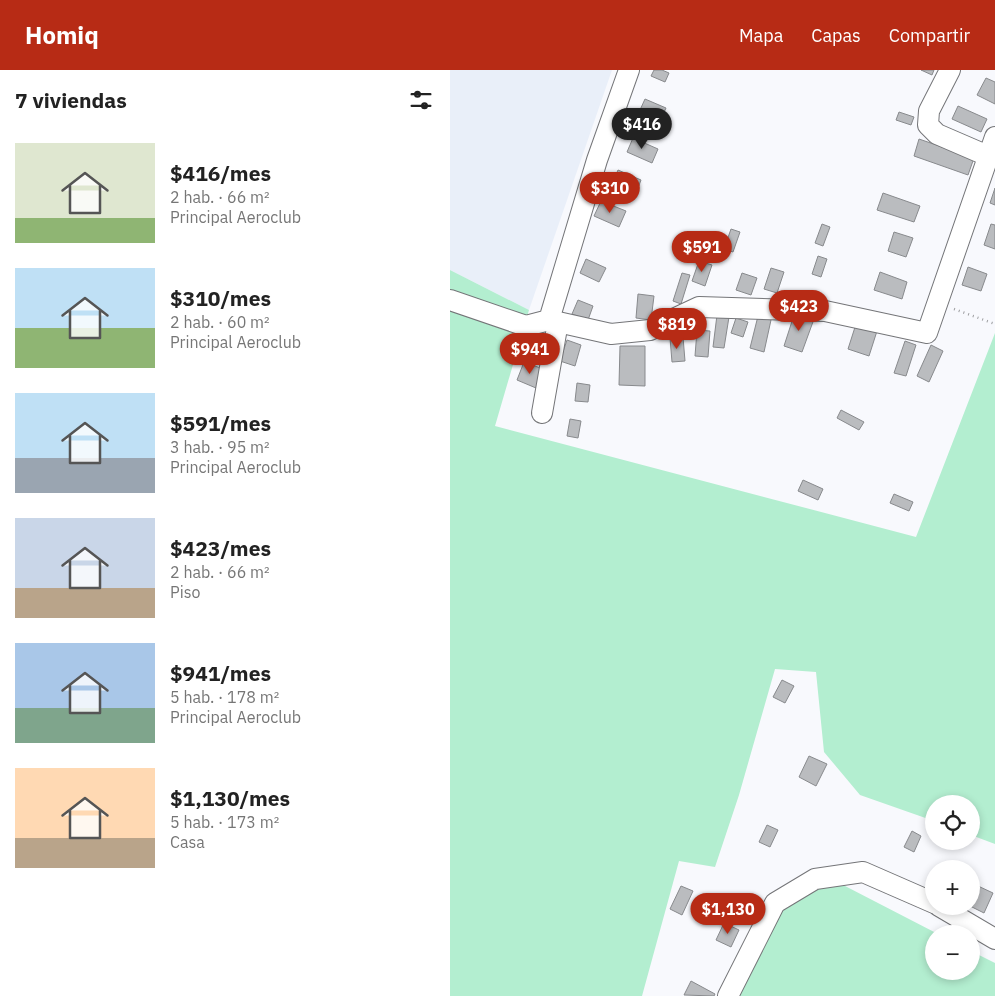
<!DOCTYPE html>
<html lang="es">
<head>
<meta charset="utf-8">
<style>
	body { margin:0; font-family:"IBM Plex Sans",sans-serif; background:#f6f6f6; color:#222; height:100vh; display:flex; flex-direction:column; font-size:19px; white-space:nowrap }
	* { box-sizing:border-box; margin:0 }
	p { font-size:16px; color:#767676 }
	.icon { flex:none; width:28px; height:28px; fill:none; stroke:currentColor; stroke-width:2; stroke-linecap:round; stroke-linejoin:round }
	.map { position:relative; flex:1; overflow:hidden }
	.sheet { display:flex; flex-direction:column; background:#fff; width:450px }
	.sheet>* { flex:none }
	.tools { position:absolute; left:475px; top:725px; display:grid; gap:10px }
	.tools a { display:grid; place-items:center; width:55px; height:55px; border-radius:50%; background:#fff; box-shadow:0 2px 8px #0003; font-size:25px }
	.price { position:absolute; translate:-50% -42px; padding:0 11px; border-radius:18px; background:#b72b15; color:#fff; font-size:16px; line-height:32px; filter:drop-shadow(0 1px 2px #0008) }
	.price::after { content:''; position:absolute; left:50%; top:30px; width:15px; height:11px; margin-left:-8px; background:inherit; clip-path:polygon(0 0,100% 0,50% 100%) }
	.price.active { background:#222; color:#fff }
	ul { padding:0; list-style:none }
	li { display:flex; align-items:center; gap:15px; height:125px; padding:0 15px }
	li span { display:grid; place-items:center; flex:none; width:140px; height:100px; border-radius:0px; color:#555 }
	li>.icon { margin-inline-start:auto }
	span .icon { width:60px; height:60px; fill:#fffc; stroke-width:1 }
	li b { font-size:21px }
	h2 { display:flex; justify-content:space-between; align-items:center; height:60px; padding:0 15px; font-size:21px }
	header { display:flex; align-items:center; gap:30px; box-sizing:border-box; height:70px; padding:0 25px; background:#b72b15; color:#fff }
	header strong { font-size:24px }
	nav { display:flex; gap:28px; margin-inline-start:auto; font-size:18px }
	main { display:flex; flex:1; min-height:0 }
	.map>svg:first-child { display:block }
	.built { fill:#e9eff9 }
	.green { fill:#b3eed0 }
	.building { fill:#babcbf; stroke:#888a8d }
	.lines { fill:none; stroke-linecap:round; stroke-linejoin:round }
	.minor-casing { stroke:#747578; stroke-width:22 }
	.path { stroke:#9d9ea0; stroke-width:2.5; stroke-dasharray:1 4; stroke-linecap:butt }
	.minor { stroke:#fff; stroke-width:20 }
</style>
</head>
<body>
<header>
<strong>Homiq</strong>
<nav><a>Mapa</a><a>Capas</a><a>Compartir</a></nav>
</header>
<main>
<section class="sheet">
<h2>7 viviendas<svg class="icon" aria-label="filters" viewBox="0 0 24 24"><path d="M4 7h16M4 17h16"/><circle cx="9" cy="7" r="2"/><circle cx="15" cy="17" r="2"/></svg></h2>
<ul>
<li><span style="background:linear-gradient(#dfe7d0 75%,#8fb573 0)"><svg class="icon" aria-label="home" viewBox="0 0 24 24"><path d="M3 11l9-7 9 7M6 9v11h12V9"/></svg></span><div><b>$416/mes</b><p>2 hab. · 66 m²</p><p>Principal Aeroclub</p></div></li>
<li><span style="background:linear-gradient(#bfe0f5 60%,#8fb573 0)"><svg class="icon" aria-label="home" viewBox="0 0 24 24"><path d="M3 11l9-7 9 7M6 9v11h12V9"/></svg></span><div><b>$310/mes</b><p>2 hab. · 60 m²</p><p>Principal Aeroclub</p></div></li>
<li><span style="background:linear-gradient(#bfe0f5 65%,#9aa5b1 0)"><svg class="icon" aria-label="home" viewBox="0 0 24 24"><path d="M3 11l9-7 9 7M6 9v11h12V9"/></svg></span><div><b>$591/mes</b><p>3 hab. · 95 m²</p><p>Principal Aeroclub</p></div></li>
<li><span style="background:linear-gradient(#c9d6e8 70%,#b9a48a 0)"><svg class="icon" aria-label="home" viewBox="0 0 24 24"><path d="M3 11l9-7 9 7M6 9v11h12V9"/></svg></span><div><b>$423/mes</b><p>2 hab. · 66 m²</p><p>Piso</p></div></li>
<li><span style="background:linear-gradient(#a9c7e8 65%,#7fa58c 0)"><svg class="icon" aria-label="home" viewBox="0 0 24 24"><path d="M3 11l9-7 9 7M6 9v11h12V9"/></svg></span><div><b>$941/mes</b><p>5 hab. · 178 m²</p><p>Principal Aeroclub</p></div></li>
<li><span style="background:linear-gradient(#ffd9b3 70%,#b9a48a 0)"><svg class="icon" aria-label="home" viewBox="0 0 24 24"><path d="M3 11l9-7 9 7M6 9v11h12V9"/></svg></span><div><b>$1,130/mes</b><p>5 hab. · 173 m²</p><p>Casa</p></div></li>
</ul>
</section>
<div class="map">
<svg width="545" height="926" viewBox="0 0 545 926">
	<rect width="100%" height="100%" fill="#f8f9fd"/>
	<polygon class="built" points="0,0 162,0 79,240 0,200"/>
	<g class="green">
		<polygon points="0,200 79,240 45,356 466,467 545,263 545,774 521,765 521,734 484,734 484,751 410,725 374,682 366,602 325,599 289,725 265,797 229,791 192,926 0,926"/>
		<polygon points="366,801 488,864 484,864 484,901 521,901 521,881 545,893 545,926 271,926 313,833"/>
	</g>
	<g class="building">
		<polygon points="204,0 212,0 219,3 215,12 201,6"/>
		<polygon points="471,0 484,0 482,5"/>
		<polygon points="536,8 545,12 545,34 527,25"/>
		<polygon points="195,29 216,38 211,49 190,40"/>
		<polygon points="508,36 537,49 531,62 502,49"/>
		<polygon points="449,42 464,47 461,55 446,50"/>
		<polygon points="183,68 208,79 202,93 177,82"/>
		<polygon points="469,69 524,88 518,105 464,86"/>
		<polygon points="168,100 191,110 186,123 163,112"/>
		<polygon points="545,118 545,135 540,133"/>
		<polygon points="433,123 470,136 464,152 427,140"/>
		<polygon points="151,131 176,141 169,157 144,146"/>
		<polygon points="372,154 380,157 373,176 365,173"/>
		<polygon points="541,154 545,155 545,179 534,175"/>
		<polygon points="281,159 290,162 283,182 274,179"/>
		<polygon points="444,162 463,168 456,187 438,181"/>
		<polygon points="368,186 377,189 371,207 362,204"/>
		<polygon points="136,189 156,198 149,212 130,203"/>
		<polygon points="249,191 262,195 255,216 242,211"/>
		<polygon points="518,197 537,204 531,221 512,215"/>
		<polygon points="321,198 334,202 327,223 314,219"/>
		<polygon points="430,202 457,212 452,229 424,220"/>
		<polygon points="232,203 240,205 231,234 223,231"/>
		<polygon points="292,203 307,208 301,225 286,220"/>
		<polygon points="188,224 204,226 201,250 186,248"/>
		<polygon points="128,230 143,236 138,250 122,244"/>
		<polygon points="345,242 364,249 352,282 334,276"/>
		<polygon points="267,245 279,247 274,278 263,277"/>
		<polygon points="308,246 321,250 314,282 300,278"/>
		<polygon points="286,248 298,252 293,267 281,263"/>
		<polygon points="406,254 427,261 419,286 398,279"/>
		<polygon points="247,260 260,261 258,287 245,286"/>
		<polygon points="233,267 235,291 222,292 220,268"/>
		<polygon points="117,270 131,275 125,296 110,291"/>
		<polygon points="455,271 466,275 456,306 444,303"/>
		<polygon points="481,275 493,281 479,312 467,306"/>
		<polygon points="170,276 195,276 195,316 169,315"/>
		<polygon points="74,292 93,299 86,318 67,310"/>
		<polygon points="127,313 140,315 138,332 125,331"/>
		<polygon points="391,340 414,352 409,360 387,348"/>
		<polygon points="120,349 131,351 128,368 117,366"/>
		<polygon points="353,410 373,419 368,430 348,421"/>
		<polygon points="444,424 463,432 459,441 440,433"/>
		<polygon points="332,610 344,616 335,633 323,627"/>
		<polygon points="359,686 377,694 366,716 349,707"/>
		<polygon points="317,755 328,760 320,777 309,772"/>
		<polygon points="462,761 471,766 464,782 454,777"/>
		<polygon points="231,816 243,821 232,845 220,839"/>
		<polygon points="528,816 543,823 534,843 520,836 521,836 521,830"/>
		<polygon points="274,853 289,860 281,877 266,870"/>
		<polygon points="241,911 265,924 264,926 234,925"/>
	</g>
	<g class="lines">
		<g class="minor-casing">
			<g id="minor">
				<polyline points="500,0 479,41 478,55 487,64 538,86"/>
				<polyline points="0,230 76,256 99,250 147,90 179,0"/>
				<polyline points="99,250 161,264 200,260 249,237 375,241 477,263 545,67"/>
				<polyline points="92,343 108,252"/>
				<polyline points="489,836 545,869"/>
				<polyline points="278,926 325,833 365,809 413,802 484,833"/>
			</g>
		</g>
		<polyline class="path" points="504,239 545,254"/>
		<use href="#minor" class="minor"/>
	</g>
</svg>
<div class="tools">
<a><svg class="icon" aria-label="locate" viewBox="0 0 24 24"><circle cx="12" cy="12" r="6"/><path d="M12 2v4M12 18v4M2 12h4M18 12h4"/></svg></a>
<a>+</a>
<a>−</a>
</div>
<b class="price active" style="left:192px;top:80px">$416</b>
<b class="price" style="left:160px;top:144px">$310</b>
<b class="price" style="left:252px;top:203px">$591</b>
<b class="price" style="left:349px;top:262px">$423</b>
<b class="price" style="left:227px;top:280px">$819</b>
<b class="price" style="left:80px;top:305px">$941</b>
<b class="price" style="left:278px;top:865px">$1,130</b>
</div>
</main>
</body>
</html>
